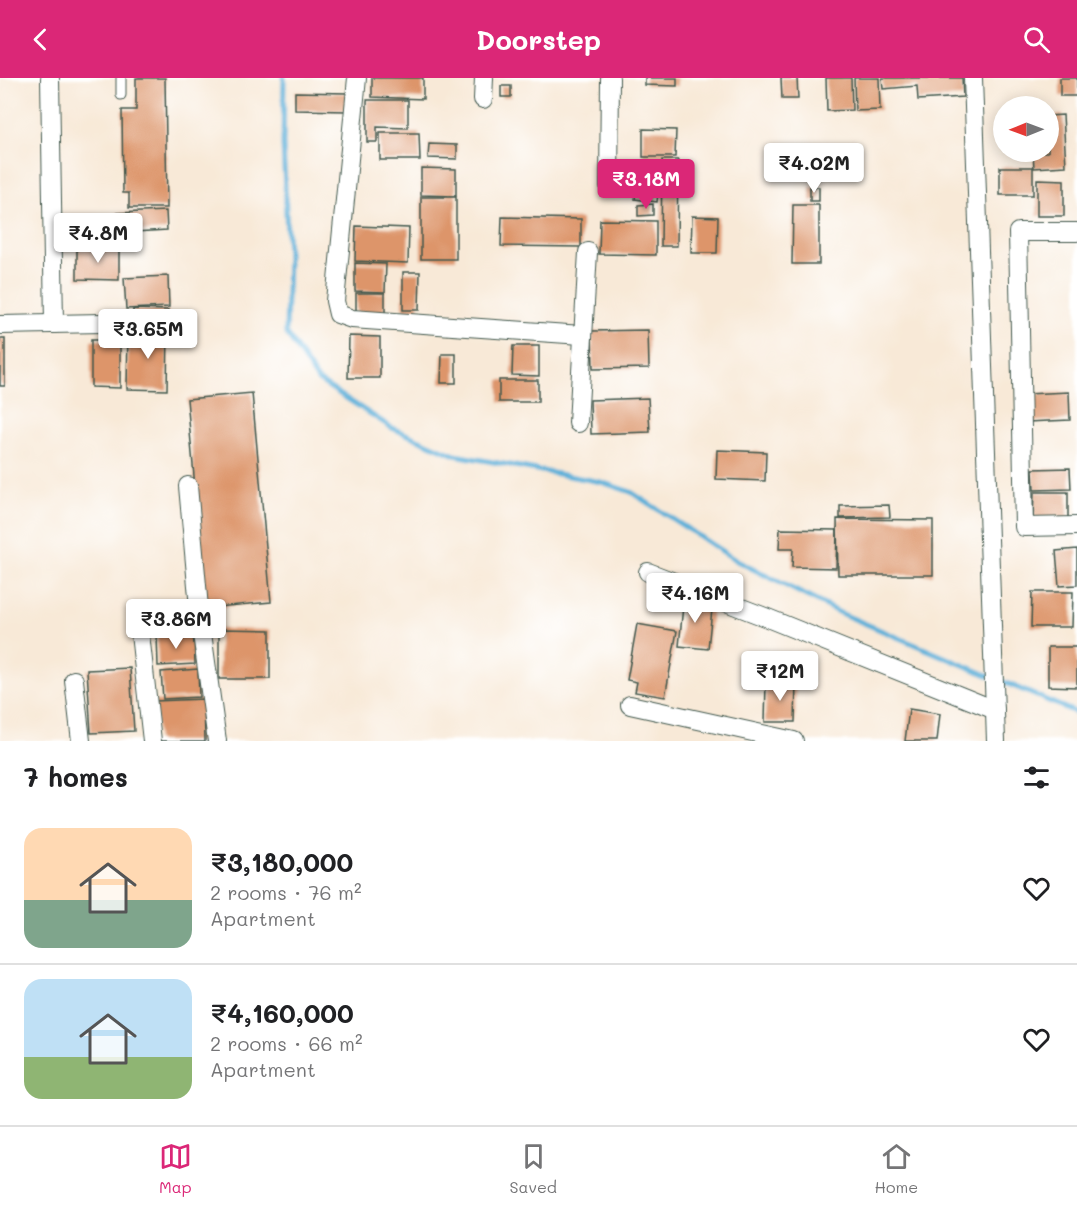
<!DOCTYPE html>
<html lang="en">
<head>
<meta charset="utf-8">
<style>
	body { margin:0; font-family:Mali,sans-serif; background:#f2f2f2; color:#202124; height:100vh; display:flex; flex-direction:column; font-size:22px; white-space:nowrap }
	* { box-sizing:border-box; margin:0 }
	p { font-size:20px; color:#757577 }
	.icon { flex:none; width:33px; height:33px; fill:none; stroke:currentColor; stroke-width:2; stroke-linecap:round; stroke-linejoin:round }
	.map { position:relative; height:663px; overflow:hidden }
	.details { display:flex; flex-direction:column; background:#fff; flex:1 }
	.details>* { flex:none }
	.needle { width:39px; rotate:269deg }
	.tools { position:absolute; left:993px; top:18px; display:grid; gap:12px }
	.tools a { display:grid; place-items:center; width:66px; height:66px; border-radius:50%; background:#fff; box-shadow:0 3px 15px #0003; font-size:30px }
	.price { position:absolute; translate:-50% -51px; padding:0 14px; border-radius:6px; background:#fff; color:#222; font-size:20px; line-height:39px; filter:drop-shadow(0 2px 3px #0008) }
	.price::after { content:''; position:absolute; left:50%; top:36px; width:18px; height:14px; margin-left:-9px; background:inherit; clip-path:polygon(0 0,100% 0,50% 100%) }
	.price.active { background:#db2777; color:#fff }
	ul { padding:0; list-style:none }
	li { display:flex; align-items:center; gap:18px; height:150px; padding:0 24px }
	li+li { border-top:2px solid #e0e0e0 }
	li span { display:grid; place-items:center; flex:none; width:168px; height:120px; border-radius:18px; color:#555 }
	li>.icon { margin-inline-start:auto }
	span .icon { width:72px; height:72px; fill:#fffc; stroke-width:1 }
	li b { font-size:26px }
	h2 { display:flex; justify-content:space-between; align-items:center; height:72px; padding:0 24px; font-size:26px }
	header { display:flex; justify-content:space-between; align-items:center; height:78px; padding:0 24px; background:#db2777; color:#fff; font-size:27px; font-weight:700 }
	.menu { display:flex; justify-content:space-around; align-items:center; height:84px; border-top:2px solid #e0e0e0; background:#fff; font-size:16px; color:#757577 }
	.menu a { display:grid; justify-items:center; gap:3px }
	.menu .active { color:#db2777 }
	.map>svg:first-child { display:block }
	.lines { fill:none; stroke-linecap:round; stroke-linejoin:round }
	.stream { stroke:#5db0d9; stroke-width:5 }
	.building { fill:#dd956b }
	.service-casing { stroke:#40574c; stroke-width:11 }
	.minor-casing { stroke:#40574c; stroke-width:20 }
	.service { stroke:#fff; stroke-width:9 }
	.minor { stroke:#fff; stroke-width:18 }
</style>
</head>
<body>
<header><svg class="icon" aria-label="back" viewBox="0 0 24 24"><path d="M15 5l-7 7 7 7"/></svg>Doorstep<svg class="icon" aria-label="search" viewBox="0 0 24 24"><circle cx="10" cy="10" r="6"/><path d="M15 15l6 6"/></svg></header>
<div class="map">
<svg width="1077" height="663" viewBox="0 0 1077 663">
	<rect width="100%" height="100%" fill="#fff"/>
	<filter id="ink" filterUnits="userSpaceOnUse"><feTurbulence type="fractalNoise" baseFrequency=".0167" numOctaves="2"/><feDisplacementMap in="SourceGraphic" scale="12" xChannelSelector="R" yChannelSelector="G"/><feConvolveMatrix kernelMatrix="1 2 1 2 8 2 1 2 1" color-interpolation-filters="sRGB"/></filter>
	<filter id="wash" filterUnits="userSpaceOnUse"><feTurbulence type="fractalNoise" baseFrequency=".008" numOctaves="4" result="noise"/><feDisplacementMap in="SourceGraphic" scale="24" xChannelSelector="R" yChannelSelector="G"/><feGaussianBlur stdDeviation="1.35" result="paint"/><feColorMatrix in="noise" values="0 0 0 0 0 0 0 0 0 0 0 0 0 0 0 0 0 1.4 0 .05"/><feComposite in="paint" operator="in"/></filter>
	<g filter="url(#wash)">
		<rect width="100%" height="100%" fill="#f8e9d7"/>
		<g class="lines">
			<polyline class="stream" points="284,0 283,66 288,178 286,255 318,302 392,350 455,377 601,404 631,414 737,483 840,535 1077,635"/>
		</g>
		<g id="blocks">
			<g class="building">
				<polygon points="136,0 165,0 167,130 129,130 129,115 123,115 122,32 136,32"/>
				<polygon points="372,0 423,0 423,21 372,19"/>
				<polygon points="645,0 677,0 677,8 645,7"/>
				<polygon points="781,0 797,0 798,21 782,21"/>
				<polygon points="826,0 851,0 852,32 827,33"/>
				<polygon points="854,0 879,0 880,32 855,33"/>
				<polygon points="882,0 962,0 963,19 918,22 917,8 883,11"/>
				<rect x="1060" y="0" width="17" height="18"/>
				<rect x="501" y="8" width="10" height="11"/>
				<polygon points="295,14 347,15 347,33 295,32"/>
				<polygon points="367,22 408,22 408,50 377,49 377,64 367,64"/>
				<polygon points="1063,37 1066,88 1034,90 1033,74 1048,74 1048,38"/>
				<polygon points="643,51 676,52 675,79 643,79"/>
				<polygon points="380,55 419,55 420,82 380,82"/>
				<polygon points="429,66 457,67 457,81 428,80"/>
				<polygon points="662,82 678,82 677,168 661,168"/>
				<rect x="1000" y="89" width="33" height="28"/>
				<polygon points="421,90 456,91 456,118 421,117"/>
				<polygon points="639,96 660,98 657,124 635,121"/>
				<polygon points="1037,101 1064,102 1064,138 1037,138"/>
				<rect x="810" y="109" width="9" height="14"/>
				<rect x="421" y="119" width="35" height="62"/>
				<polygon points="653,126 653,137 638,138 638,127"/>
				<polygon points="793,127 819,127 819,186 792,186"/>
				<polygon points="166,133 167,152 118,155 117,135"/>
				<polygon points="692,138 718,139 717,175 691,175"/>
				<polygon points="502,139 581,141 581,169 501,168"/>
				<polygon points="600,142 656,143 656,177 599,176"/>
				<polygon points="356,148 409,150 408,185 355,183"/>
				<polygon points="77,171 119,172 119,202 77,201"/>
				<polygon points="355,185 386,186 385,214 355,213"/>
				<polygon points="403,194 420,194 419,232 403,232"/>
				<polygon points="168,198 169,229 126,231 124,200"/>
				<rect x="356" y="215" width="29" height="20"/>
				<polygon points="133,231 168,232 168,250 133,250"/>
				<polygon points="128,251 168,252 167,312 127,311"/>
				<polygon points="648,252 649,290 593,291 592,253"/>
				<polygon points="349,258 380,259 380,300 348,300"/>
				<rect x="0" y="261" width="5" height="47"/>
				<polygon points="91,262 120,262 120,310 91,309"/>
				<polygon points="513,268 539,268 539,298 512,297"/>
				<polygon points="442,276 456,276 456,305 441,305"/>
				<rect x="499" y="302" width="39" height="22"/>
				<polygon points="1069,314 1070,342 1027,344 1026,316"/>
				<polygon points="252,315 271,524 206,530 187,321"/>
				<polygon points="648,320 650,354 591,356 590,322"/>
				<polygon points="717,372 766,374 765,403 716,401"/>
				<polygon points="1070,390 1071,411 1034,412 1033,391"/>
				<polygon points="1034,414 1068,414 1068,444 1033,444"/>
				<polygon points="889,427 890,439 840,440 840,428"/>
				<polygon points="837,441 933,442 933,497 838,497"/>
				<polygon points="780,451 837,452 836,490 792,489 793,471 779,471"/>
				<polygon points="1077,471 1077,507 1059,508 1056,473"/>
				<polygon points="1032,514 1073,514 1072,549 1031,549"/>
				<polygon points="684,518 701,520 700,530 712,531 708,571 679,568"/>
				<polygon points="637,546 677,553 665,619 635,614 637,604 627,602"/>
				<polygon points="219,551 270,552 270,601 219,601"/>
				<polygon points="194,555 195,586 158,588 157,557"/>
				<polygon points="1048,569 1077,569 1077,609 1048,608"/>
				<polygon points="130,590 134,653 91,655 87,592"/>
				<polygon points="198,591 199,619 163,621 161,594"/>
				<polygon points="766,604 796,604 795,644 765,644"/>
				<polygon points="204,621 205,663 157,663 155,623"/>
				<polygon points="909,631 940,636 937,663 905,663"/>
			</g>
		</g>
	</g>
	<g filter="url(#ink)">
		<use href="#blocks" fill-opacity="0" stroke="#40574c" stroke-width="1.5"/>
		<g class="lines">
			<g class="service-casing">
				<polyline id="service" points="121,0 121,17"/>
			</g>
			<g class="minor-casing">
				<g id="minor">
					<polyline points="50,0 54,246"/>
					<polyline points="357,0 335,223 338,236 352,241 582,257"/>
					<polyline points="973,0 996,663"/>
					<polyline points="483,21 484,0"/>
					<polyline points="609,108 610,0"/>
					<polyline points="1077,154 1018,154 1024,449 1077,448"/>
					<polyline points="0,247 103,245"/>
					<polyline points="578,345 588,174"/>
					<polyline points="188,408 200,541 217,663"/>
					<polyline points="648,494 765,539 995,632"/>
					<polyline points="74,602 81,663"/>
					<polyline points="630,627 794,663"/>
					<polyline points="152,663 139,547 200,541"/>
				</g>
			</g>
			<use href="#service" class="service"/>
			<use href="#minor" class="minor"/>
		</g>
	</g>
</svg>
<div class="tools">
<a><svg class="needle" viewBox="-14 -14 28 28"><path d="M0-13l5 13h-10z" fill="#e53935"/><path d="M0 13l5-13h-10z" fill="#757577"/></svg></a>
</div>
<b class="price" style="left:814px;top:116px">₹4.02M</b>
<b class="price active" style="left:646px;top:132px">₹3.18M</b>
<b class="price" style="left:98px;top:186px">₹4.8M</b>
<b class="price" style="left:148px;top:282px">₹3.65M</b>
<b class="price" style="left:695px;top:546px">₹4.16M</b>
<b class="price" style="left:176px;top:572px">₹3.86M</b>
<b class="price" style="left:780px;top:624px">₹12M</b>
</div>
<section class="details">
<h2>7 homes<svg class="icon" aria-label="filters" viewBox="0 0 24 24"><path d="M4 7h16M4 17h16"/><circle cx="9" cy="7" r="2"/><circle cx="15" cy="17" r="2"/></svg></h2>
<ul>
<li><span style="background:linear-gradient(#ffd9b3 60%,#7fa58c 0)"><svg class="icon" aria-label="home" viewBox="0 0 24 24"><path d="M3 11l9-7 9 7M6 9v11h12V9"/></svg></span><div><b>₹3,180,000</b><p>2 rooms · 76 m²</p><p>Apartment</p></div><svg class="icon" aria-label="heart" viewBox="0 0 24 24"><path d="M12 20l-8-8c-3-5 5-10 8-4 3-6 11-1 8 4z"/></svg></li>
<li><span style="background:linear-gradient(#bfe0f5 65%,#8fb573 0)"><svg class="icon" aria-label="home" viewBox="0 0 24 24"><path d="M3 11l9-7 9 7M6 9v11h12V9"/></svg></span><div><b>₹4,160,000</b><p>2 rooms · 66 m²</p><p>Apartment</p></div><svg class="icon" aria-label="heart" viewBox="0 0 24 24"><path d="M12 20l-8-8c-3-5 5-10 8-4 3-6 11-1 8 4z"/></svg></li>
</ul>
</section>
<nav class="menu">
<a class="active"><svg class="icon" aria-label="map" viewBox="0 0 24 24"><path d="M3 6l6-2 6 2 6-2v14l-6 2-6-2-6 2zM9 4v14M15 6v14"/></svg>Map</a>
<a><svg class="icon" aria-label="saved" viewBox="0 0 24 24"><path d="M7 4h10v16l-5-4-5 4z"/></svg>Saved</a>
<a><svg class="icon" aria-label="home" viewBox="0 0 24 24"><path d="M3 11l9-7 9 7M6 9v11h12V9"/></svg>Home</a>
</nav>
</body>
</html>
